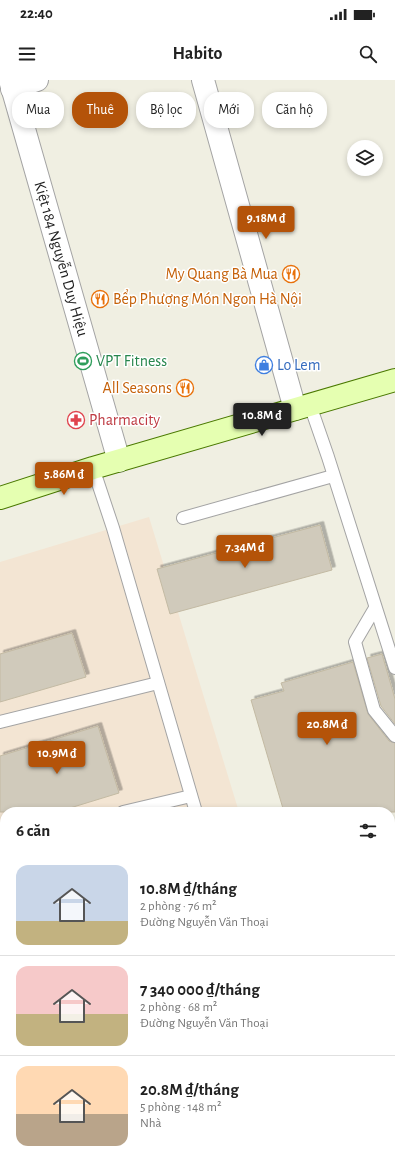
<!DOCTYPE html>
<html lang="vi">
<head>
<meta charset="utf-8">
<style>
	body { margin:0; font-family:"Alegreya Sans",sans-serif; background:#f6f6f6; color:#222; height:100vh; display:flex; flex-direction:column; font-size:15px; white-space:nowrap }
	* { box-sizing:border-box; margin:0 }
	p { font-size:13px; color:#767676 }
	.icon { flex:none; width:22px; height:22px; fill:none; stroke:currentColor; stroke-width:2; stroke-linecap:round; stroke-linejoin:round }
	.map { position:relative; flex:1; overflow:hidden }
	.drawer { position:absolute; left:0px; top:727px; width:395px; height:356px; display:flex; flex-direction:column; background:#fff; border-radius:16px 16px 0 0; box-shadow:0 2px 6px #0003 }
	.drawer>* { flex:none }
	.hud { position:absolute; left:12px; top:12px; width:371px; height:36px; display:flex; gap:8px }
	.buttons { position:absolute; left:347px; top:60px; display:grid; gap:8px }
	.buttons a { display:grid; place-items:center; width:36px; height:36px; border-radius:50%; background:#fff; box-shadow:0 2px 6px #0003; font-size:20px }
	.price { position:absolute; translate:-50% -34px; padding:0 9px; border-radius:4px; background:#b45309; color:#fff; font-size:13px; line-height:26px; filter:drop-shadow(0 1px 2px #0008) }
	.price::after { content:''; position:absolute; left:50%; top:24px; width:12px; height:9px; margin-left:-6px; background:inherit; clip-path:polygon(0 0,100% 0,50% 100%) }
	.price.active { background:#222; color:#fff }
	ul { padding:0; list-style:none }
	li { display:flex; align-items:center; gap:12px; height:100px; padding:0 16px }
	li+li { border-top:1px solid #e0e0e0 }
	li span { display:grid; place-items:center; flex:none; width:112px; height:80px; border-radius:12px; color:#555 }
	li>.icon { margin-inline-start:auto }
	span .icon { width:48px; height:48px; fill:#fffc; stroke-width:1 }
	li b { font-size:17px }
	h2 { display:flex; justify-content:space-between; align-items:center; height:48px; padding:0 16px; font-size:17px }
	.pill { padding:0 14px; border-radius:16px; background:#fff; box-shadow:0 2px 6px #0003; font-size:14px; line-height:36px }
	.pill.active { background:#b45309; color:#fff }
	.status { display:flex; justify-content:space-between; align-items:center; height:28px; padding:0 20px; background:#fff; direction:ltr }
	.status svg { height:11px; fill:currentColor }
	header { display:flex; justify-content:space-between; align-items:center; height:52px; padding:0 16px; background:#fff; font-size:18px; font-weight:700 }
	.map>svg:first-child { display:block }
	.military { fill:#f3e5d3 }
	.building { fill:#d0cabb; stroke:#c3baa3; filter:url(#shadow) }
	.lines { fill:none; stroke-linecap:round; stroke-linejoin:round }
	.service-casing { stroke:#a4a4a4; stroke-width:14 }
	.minor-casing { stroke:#a4a4a4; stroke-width:24 }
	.secondary-casing { stroke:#4a7900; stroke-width:24 }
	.service { stroke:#fff; stroke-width:12 }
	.minor { stroke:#fff; stroke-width:22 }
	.secondary { stroke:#e5ffb1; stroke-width:22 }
	.labels { text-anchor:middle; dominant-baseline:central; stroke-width:3; stroke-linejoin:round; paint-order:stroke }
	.street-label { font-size:16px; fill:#1d1d1d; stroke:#fff }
	.food-label { font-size:16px; fill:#c56008; stroke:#fff; text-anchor:end }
	.leisure-label { font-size:16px; fill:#27864d; stroke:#fff; text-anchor:start }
	.shop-label { font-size:16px; fill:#366cbe; stroke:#fff; text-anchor:start }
	.health-label { font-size:16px; fill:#be3a42; stroke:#fff; text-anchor:start }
</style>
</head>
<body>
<div class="status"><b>22:40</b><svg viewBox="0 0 49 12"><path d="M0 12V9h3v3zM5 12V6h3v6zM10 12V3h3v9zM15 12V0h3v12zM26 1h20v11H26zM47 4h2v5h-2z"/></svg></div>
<header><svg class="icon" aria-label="menu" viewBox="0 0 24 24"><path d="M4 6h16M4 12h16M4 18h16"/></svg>Habito<svg class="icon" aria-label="search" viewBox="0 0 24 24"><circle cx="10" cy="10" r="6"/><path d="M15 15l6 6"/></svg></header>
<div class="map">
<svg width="395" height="1083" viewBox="0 0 395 1083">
	<defs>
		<filter id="shadow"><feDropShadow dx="3.5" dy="-3.5" stdDeviation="0" flood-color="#0004"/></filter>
	</defs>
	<rect width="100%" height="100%" fill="#f0efe2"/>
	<polygon class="military" points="149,437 239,732 5,732 5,1078 390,1078 390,826 395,825 395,1083 0,1083 0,482"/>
	<g class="building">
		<polygon points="320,445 332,490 170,534 157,489"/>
		<polygon points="72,553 86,597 0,622 0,574"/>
		<polygon points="382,574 395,619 395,644 381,626 367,578"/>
		<polygon points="353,582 368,634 389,661 395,663 395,732 284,732 251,620 284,611 281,603"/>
		<polygon points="98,646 119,713 57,732 0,732 0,676"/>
	</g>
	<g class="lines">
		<g class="service-casing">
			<g id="service">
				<polyline points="310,325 328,377 395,588"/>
				<polyline points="93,388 113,448 196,732"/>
				<polyline points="183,438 333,396"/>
				<polyline points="375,528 355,562 374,630 395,656"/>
				<polyline points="0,642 158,603"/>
				<polyline points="123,732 191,716"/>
				<polyline points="0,765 5,763"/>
				<polyline points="390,879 395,878"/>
				<polyline points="0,881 5,879"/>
				<polyline points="0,912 5,930"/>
				<polyline points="390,1060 395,1058"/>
				<polyline points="50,1078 52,1083"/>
				<polyline points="296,1078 298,1083"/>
				<polyline points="100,1083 115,1078"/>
				<polyline points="314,1083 329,1078"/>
			</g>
		</g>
		<g class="minor-casing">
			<g id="minor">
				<path id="s1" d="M10,0L119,381"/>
				<polyline points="203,0 295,329"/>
				<polyline points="12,9 37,0"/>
			</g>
		</g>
		<g class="secondary-casing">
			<polyline id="secondary" points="0,418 93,388 395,300"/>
		</g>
		<use href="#service" class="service"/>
		<use href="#minor" class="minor"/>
		<use href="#secondary" class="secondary"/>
	</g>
	<defs>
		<g id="restaurant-ring" transform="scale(0.9)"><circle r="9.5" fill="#fff" stroke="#e8710a" stroke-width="1.5"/><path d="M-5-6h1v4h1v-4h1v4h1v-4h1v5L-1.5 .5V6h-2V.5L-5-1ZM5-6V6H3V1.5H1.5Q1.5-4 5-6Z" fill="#e8710a"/></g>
		<g id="stadium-ring" transform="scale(0.9)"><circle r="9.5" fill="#fff" stroke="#2e9e5b" stroke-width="1.5"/><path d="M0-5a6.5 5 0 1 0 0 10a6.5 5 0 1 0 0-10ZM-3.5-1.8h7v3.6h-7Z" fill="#2e9e5b"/></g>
		<g id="shop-ring" transform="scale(0.9)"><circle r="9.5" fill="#fff" stroke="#3f7fe0" stroke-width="1.5"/><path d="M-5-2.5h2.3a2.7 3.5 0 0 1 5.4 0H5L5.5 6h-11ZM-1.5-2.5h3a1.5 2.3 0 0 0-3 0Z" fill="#3f7fe0"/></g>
		<g id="pharmacy-ring" transform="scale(0.9)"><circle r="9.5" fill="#fff" stroke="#e0444e" stroke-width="1.5"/><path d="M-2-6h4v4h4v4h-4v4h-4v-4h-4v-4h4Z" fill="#e0444e"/></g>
	</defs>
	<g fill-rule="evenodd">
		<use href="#restaurant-ring" x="291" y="194"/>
		<use href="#restaurant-ring" x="100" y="219"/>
		<use href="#stadium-ring" x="83" y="281"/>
		<use href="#shop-ring" x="264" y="285"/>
		<use href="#restaurant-ring" x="185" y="308"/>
		<use href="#pharmacy-ring" x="76" y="340"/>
	</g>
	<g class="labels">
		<g class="street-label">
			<text stroke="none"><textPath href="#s1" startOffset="186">Kiệt 184 Nguyễn Duy Hiệu</textPath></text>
		</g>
		<g class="food-label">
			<text x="278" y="194">My Quang Bà Mua</text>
			<text x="113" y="219" text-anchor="start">Bểp Phượng Món Ngon Hà Nội</text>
			<text x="172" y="308">All Seasons</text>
		</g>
		<g class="leisure-label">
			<text x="96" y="281">VPT Fitness</text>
		</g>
		<g class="shop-label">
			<text x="277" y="285">Lo Lem</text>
		</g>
		<g class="health-label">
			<text x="89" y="340">Pharmacity</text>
		</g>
	</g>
</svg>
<div class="buttons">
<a><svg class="icon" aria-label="layers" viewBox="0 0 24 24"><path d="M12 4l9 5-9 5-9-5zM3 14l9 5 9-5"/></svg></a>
</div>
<b class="price" style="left:266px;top:160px">9.18M ₫</b>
<b class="price active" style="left:262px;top:357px">10.8M ₫</b>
<b class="price" style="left:64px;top:416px">5.86M ₫</b>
<b class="price" style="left:245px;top:489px">7.34M ₫</b>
<b class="price" style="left:327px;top:666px">20.8M ₫</b>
<b class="price" style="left:57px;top:695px">10.9M ₫</b>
<div class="hud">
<a class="pill">Mua</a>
<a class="pill active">Thuê</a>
<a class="pill">Bộ lọc</a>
<a class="pill">Mới</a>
<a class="pill">Căn hộ</a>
</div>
<section class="drawer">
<h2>6 căn<svg class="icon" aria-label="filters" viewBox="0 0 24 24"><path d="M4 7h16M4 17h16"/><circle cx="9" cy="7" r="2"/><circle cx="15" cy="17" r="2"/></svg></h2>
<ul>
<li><span style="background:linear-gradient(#c9d6e8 70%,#c2b280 0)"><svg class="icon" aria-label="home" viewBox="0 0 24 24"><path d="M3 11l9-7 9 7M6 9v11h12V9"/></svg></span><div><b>10.8M ₫/tháng</b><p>2 phòng · 76 m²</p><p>Đường Nguyễn Văn Thoại</p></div></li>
<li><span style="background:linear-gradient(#f6c9c9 60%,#c2b280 0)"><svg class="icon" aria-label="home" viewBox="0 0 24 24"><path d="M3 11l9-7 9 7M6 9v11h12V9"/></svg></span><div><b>7 340 000 ₫/tháng</b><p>2 phòng · 68 m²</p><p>Đường Nguyễn Văn Thoại</p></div></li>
<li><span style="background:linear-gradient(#ffd9b3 60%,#b9a48a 0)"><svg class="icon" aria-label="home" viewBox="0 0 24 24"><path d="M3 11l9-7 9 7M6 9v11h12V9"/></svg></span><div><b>20.8M ₫/tháng</b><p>5 phòng · 148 m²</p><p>Nhà</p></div></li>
</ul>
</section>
</div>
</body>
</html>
